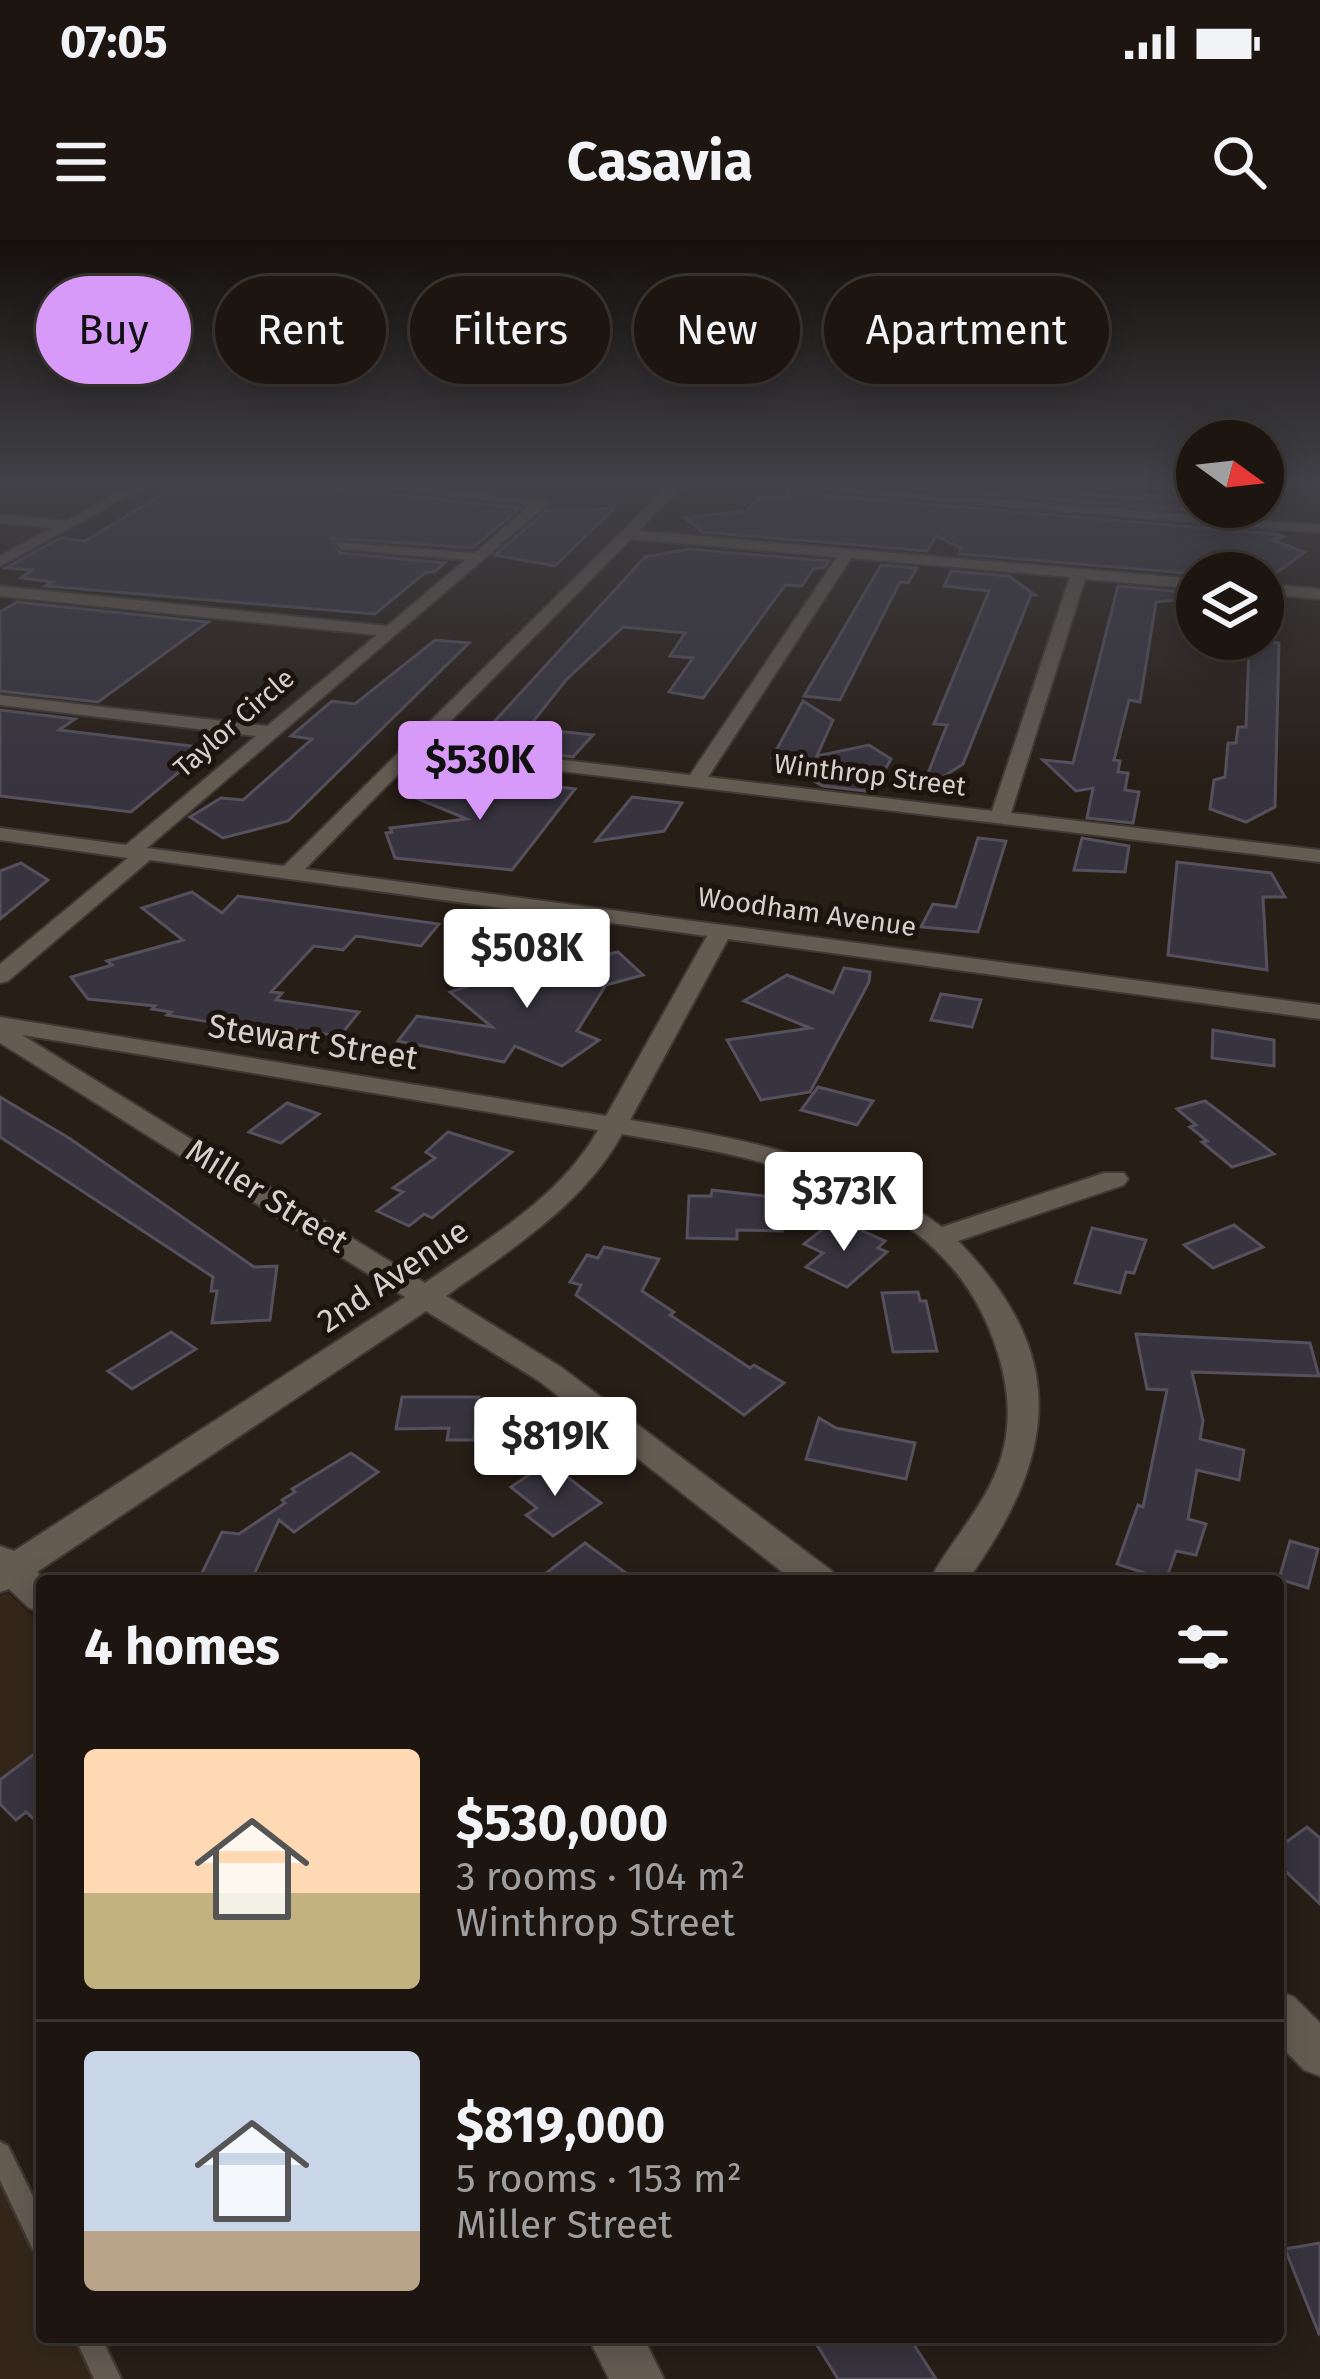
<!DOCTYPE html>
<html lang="en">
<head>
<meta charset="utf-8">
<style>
	body { margin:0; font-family:"Fira Sans",sans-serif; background:#2a231e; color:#f1f3f6; height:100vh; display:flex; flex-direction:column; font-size:45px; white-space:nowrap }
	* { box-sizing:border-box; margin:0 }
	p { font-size:39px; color:#a09f9f }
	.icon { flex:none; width:66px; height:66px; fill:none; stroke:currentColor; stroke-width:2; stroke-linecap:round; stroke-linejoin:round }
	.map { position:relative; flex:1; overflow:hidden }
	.panel { position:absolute; left:36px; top:1335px; width:1248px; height:768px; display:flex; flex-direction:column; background:#1d1610; border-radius:12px; box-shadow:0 6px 30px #0003,0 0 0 3px #3b3530 }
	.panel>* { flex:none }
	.guide { position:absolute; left:36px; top:36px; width:1248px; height:108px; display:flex; gap:24px }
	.needle { width:78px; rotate:105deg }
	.tools { position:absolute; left:1176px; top:180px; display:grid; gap:24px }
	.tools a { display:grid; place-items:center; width:108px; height:108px; border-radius:50%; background:#1d1610; box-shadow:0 6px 30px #0003,0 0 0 3px #3b3530; font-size:60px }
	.price { position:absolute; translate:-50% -102px; padding:0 27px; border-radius:12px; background:#fff; color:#222; font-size:39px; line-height:78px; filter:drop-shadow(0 3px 6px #0008) }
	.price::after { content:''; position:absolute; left:50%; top:72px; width:36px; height:27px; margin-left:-18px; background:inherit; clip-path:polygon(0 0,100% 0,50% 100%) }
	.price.selected { background:#d89af8; color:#111 }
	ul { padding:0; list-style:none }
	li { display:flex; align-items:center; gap:36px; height:300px; padding:0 48px }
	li+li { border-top:3px solid #3b3530 }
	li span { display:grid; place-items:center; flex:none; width:336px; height:240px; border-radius:12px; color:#555 }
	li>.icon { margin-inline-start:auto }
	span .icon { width:144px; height:144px; fill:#fffc; stroke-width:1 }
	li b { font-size:51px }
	h2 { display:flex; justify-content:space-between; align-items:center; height:144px; padding:0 48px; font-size:51px }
	.chip { padding:0 42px; border-radius:54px; background:#1d1610; box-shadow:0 6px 30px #0003,0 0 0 3px #3b3530; font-size:42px; line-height:108px }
	.chip.selected { background:#d89af8; color:#111 }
	.status { display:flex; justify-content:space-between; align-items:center; height:84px; padding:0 60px; background:#1d1610; direction:ltr }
	.status svg { height:33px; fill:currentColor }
	header { display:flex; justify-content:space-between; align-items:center; height:156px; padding:0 48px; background:#1d1610; font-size:54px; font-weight:700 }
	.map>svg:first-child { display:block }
	.built { fill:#34271a }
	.building { fill:#37343f; stroke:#54505c; stroke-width:3 }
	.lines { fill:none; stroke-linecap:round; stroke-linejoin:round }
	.service-casing { stroke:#3f3833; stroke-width:5 }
	.minor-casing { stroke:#3f3833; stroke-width:4 }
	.service { fill:#645b51; fill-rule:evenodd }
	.minor { fill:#645b51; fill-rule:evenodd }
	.labels { text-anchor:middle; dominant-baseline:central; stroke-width:10; stroke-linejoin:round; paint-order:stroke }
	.far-street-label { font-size:27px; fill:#d6d1cb; stroke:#1d150d }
	.street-label { font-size:33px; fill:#d6d1cb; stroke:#1d150d }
</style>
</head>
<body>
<div class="status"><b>07:05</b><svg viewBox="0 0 49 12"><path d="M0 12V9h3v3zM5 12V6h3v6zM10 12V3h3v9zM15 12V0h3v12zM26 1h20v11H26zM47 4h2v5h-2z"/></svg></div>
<header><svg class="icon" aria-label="menu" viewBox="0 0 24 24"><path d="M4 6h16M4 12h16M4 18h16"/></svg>Casavia<svg class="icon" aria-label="search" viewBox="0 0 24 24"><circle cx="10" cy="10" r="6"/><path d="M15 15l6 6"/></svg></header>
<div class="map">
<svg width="1320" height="2139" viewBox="0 0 1320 2139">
	<rect width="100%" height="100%" fill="#271e16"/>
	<g class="built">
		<polygon points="7,1352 42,1385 42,1519 0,1550 0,1357"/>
		<polygon points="0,1945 42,2019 42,2097 86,2097 109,2139 0,2139"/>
	</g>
	<g class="building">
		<polygon points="180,244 356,250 520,268 473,308 332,298 340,313 445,323 434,332 426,332 375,374 45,346 52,342 21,338 32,330 6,328 60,298 85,301"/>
		<polygon points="854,244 986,245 1142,259 1143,255 1197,259 1197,267 1256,267 1258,276"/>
		<polygon points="788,252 1275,294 1284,297 1272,300 1305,312 1272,336 1214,324 1213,332 1197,334 959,314 961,308 936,296 927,311 703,292 685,278 746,271 761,256 788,259"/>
		<polygon points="615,268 555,326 495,315 547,270"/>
		<polygon points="689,309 829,321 825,327 813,329 802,346 785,345 703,458 669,452 693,418 670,416 685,393 623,387 566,440 528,488 593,495 573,517 521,510 493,483 645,317"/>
		<polygon points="881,325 917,328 908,343 900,342 840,460 804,456"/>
		<polygon points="951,331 1009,336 1035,355 1031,355 963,524 921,551 947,485 934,484 989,351 944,346"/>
		<polygon points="1118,346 1197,353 1197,358 1156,362 1140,462 1129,460 1114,520 1120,521 1118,532 1128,533 1125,550 1139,552 1133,583 1087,578 1093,548 1076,551 1043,520 1073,523"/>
		<polygon points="17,362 208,382 98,462 0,451 0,372"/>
		<polygon points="435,400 469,403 288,581 223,598 190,577 221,558 243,560 312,499 291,496 332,461 355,464"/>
		<polygon points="1255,401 1279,403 1275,567 1246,582 1210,569 1214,540 1225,537 1228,503 1236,503 1238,487 1246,487 1249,409 1255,410"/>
		<polygon points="803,461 833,480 817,516 869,505 891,519 873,552 823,546 772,518"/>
		<polygon points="0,470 75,479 59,490 208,508 131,572 0,556"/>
		<polygon points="460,535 494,549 502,540 575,549 512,630 395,618 386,593 392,592 390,588 467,579 411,556"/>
		<polygon points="632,557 682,563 664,591 596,601"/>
		<polygon points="978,598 1006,601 978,692 921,687 933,664 956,667"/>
		<polygon points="1082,598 1129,606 1125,632 1074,630"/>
		<polygon points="1177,622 1271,633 1285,657 1263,657 1267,730 1168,715"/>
		<polygon points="21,623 48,640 0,679 0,631"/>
		<polygon points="192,652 222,673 238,656 439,684 421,706 356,696 343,710 314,706 271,752 282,753 276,760 359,772 340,796 251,784 247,788 167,775 171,772 152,769 155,766 88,759 71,737 112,725 107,721 183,700 142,668"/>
		<polygon points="574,712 566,724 618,712 643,735 606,745 577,791 599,800 562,826 515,806 504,822 398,801 417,776 492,787 450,752"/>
		<polygon points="844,728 870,732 869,742 810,852 761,860 727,800 810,788 744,761 787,735 833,753"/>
		<polygon points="941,754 981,760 972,787 931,780"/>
		<polygon points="1213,790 1274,800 1274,826 1212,818"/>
		<polygon points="818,847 873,861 857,885 801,870"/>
		<polygon points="0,857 69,898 254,1027 277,1026 270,1080 212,1083 217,1051 211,1051 213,1037 0,897"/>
		<polygon points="1205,861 1225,876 1274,914 1232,927 1202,902 1207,901 1190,887 1196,885 1177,869"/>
		<polygon points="287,863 319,874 281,903 249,892"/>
		<polygon points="448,892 512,912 432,978 424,974 409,986 377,971 403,952 393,948 435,918 426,912"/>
		<polygon points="712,950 781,958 782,991 737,990 737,999 687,998 689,956 711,956"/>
		<polygon points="828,985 850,995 858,989 885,1001 878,1008 887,1012 847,1047 806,1027 823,1013 804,1004"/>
		<polygon points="1234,985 1263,1007 1213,1028 1184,1005"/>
		<polygon points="1092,988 1146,1000 1134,1033 1126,1032 1120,1053 1075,1043"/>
		<polygon points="604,1007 659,1019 642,1051 674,1072 670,1075 750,1128 754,1125 784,1143 744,1175 576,1055 581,1045 570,1042 587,1015 598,1018"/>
		<polygon points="918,1052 920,1061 926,1061 937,1111 893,1112 882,1053"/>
		<polygon points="171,1092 196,1109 132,1149 108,1131"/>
		<polygon points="1136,1094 1310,1103 1319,1136 1192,1132 1203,1181 1200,1199 1244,1210 1239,1240 1197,1230 1188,1279 1206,1284 1196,1315 1176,1311 1166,1340 1117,1324 1138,1265 1143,1267 1167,1150 1147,1149"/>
		<polygon points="402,1157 479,1157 474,1200 447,1200 449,1188 396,1189"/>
		<polygon points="819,1178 836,1188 915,1203 906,1239 806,1219"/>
		<polygon points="351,1213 378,1232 294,1292 279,1280 251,1341 198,1341 222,1292 239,1294 285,1263 282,1260 295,1252 292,1249"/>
		<polygon points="548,1222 601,1263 553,1296 526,1275 537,1268 511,1247"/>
		<polygon points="1290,1301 1318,1309 1308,1348 1279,1339"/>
		<polygon points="585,1303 637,1341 536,1341"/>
		<polygon points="42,1508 42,1586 26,1572 16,1580 0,1564 0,1540"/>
		<polygon points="1307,1587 1320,1598 1320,1664 1278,1624 1278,1608"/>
		<polygon points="1320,2003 1320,2093 1319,2094 1285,2009"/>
		<polygon points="812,2097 909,2097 936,2139 838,2139"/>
	</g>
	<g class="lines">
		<g class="service-casing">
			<g id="service">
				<polygon points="0,1902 8,1906 42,1975 42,2013 33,2010 0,1940"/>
				<polygon points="75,2097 101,2097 121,2139 94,2139"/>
			</g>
		</g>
		<g class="minor-casing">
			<g id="minor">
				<polygon points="134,244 150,244 0,326 0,316 52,288 0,283 0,275 66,281"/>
				<path d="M353,244H398L550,262L147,608L284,626L670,244H684L638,291L1197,339V349L1085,339L1011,573L1320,610V622L418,514L305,629L1320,765V779L728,699L630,880C741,898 849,918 942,987L1104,933H1124L1128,939L1124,945L958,1001C1072,1117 1056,1217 967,1341H929C954,1295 992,1260 1004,1207C1013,1167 1005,1128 990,1091C933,946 756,917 622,894C584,964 509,1011 446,1056L561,1127L832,1331L837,1341H794L539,1141L426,1071L37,1332L47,1341H42V1372L29,1368L9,1349L0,1352V1306L14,1311L405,1057L0,803V777L606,876L707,696L150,620L8,741L0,743V724L128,618L0,600V588L126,605L256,496L0,465V455L267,486L377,395L0,356V346L387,386L465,320L340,309L335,302L475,313L531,265ZM631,299L837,317L690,535L428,504ZM851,318L1070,337L992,571L708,537ZM22,795L598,890C561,957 486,1000 425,1043Z"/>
				<polygon points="743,244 798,244 1320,285 1320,293"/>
				<polygon points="1263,344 1320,349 1320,359 1263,354"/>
				<polygon points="1278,1751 1294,1757 1320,1783 1320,1836 1304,1830 1278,1803"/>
				<polygon points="588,2097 643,2097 664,2139 609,2139"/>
			</g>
		</g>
		<use href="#service" class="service"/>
		<use href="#minor" class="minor"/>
	</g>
	<linearGradient id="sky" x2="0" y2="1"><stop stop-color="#15100c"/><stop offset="0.45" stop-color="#414147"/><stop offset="1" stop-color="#414147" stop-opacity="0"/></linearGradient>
	<rect width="1320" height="543" fill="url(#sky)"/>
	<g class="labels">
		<g class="far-street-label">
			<text transform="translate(234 483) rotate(-41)">Taylor Circle</text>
			<text transform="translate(870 535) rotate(7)">Winthrop Street</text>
			<text transform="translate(807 672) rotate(8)">Woodham Avenue</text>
		</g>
		<g class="street-label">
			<text transform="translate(313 802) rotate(9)">Stewart Street</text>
			<text transform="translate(267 956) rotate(32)">Miller Street</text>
			<text transform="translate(393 1036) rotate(-34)">2nd Avenue</text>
		</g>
	</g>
</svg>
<div class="tools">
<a><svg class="needle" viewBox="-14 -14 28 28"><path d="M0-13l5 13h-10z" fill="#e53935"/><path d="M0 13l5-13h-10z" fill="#a09f9f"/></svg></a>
<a><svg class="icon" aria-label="layers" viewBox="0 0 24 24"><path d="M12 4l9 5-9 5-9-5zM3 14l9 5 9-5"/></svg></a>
</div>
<b class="price selected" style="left:480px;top:583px">$530K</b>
<b class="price" style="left:527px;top:771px">$508K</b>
<b class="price" style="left:844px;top:1014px">$373K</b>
<b class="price" style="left:555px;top:1259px">$819K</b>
<div class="guide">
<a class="chip selected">Buy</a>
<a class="chip">Rent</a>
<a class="chip">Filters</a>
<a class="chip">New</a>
<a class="chip">Apartment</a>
</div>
<section class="panel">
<h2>4 homes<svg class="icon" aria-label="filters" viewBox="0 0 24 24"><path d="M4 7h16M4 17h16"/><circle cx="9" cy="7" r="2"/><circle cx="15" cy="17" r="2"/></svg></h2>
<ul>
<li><span style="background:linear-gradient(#ffd9b3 60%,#c2b280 0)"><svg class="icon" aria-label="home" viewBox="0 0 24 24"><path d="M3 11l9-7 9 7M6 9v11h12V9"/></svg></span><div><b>$530,000</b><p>3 rooms · 104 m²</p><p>Winthrop Street</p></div></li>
<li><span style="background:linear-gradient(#c9d6e8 75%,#b9a48a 0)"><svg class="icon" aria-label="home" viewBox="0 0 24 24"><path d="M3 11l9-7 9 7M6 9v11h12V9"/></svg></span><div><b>$819,000</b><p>5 rooms · 153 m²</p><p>Miller Street</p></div></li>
</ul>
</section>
</div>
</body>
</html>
